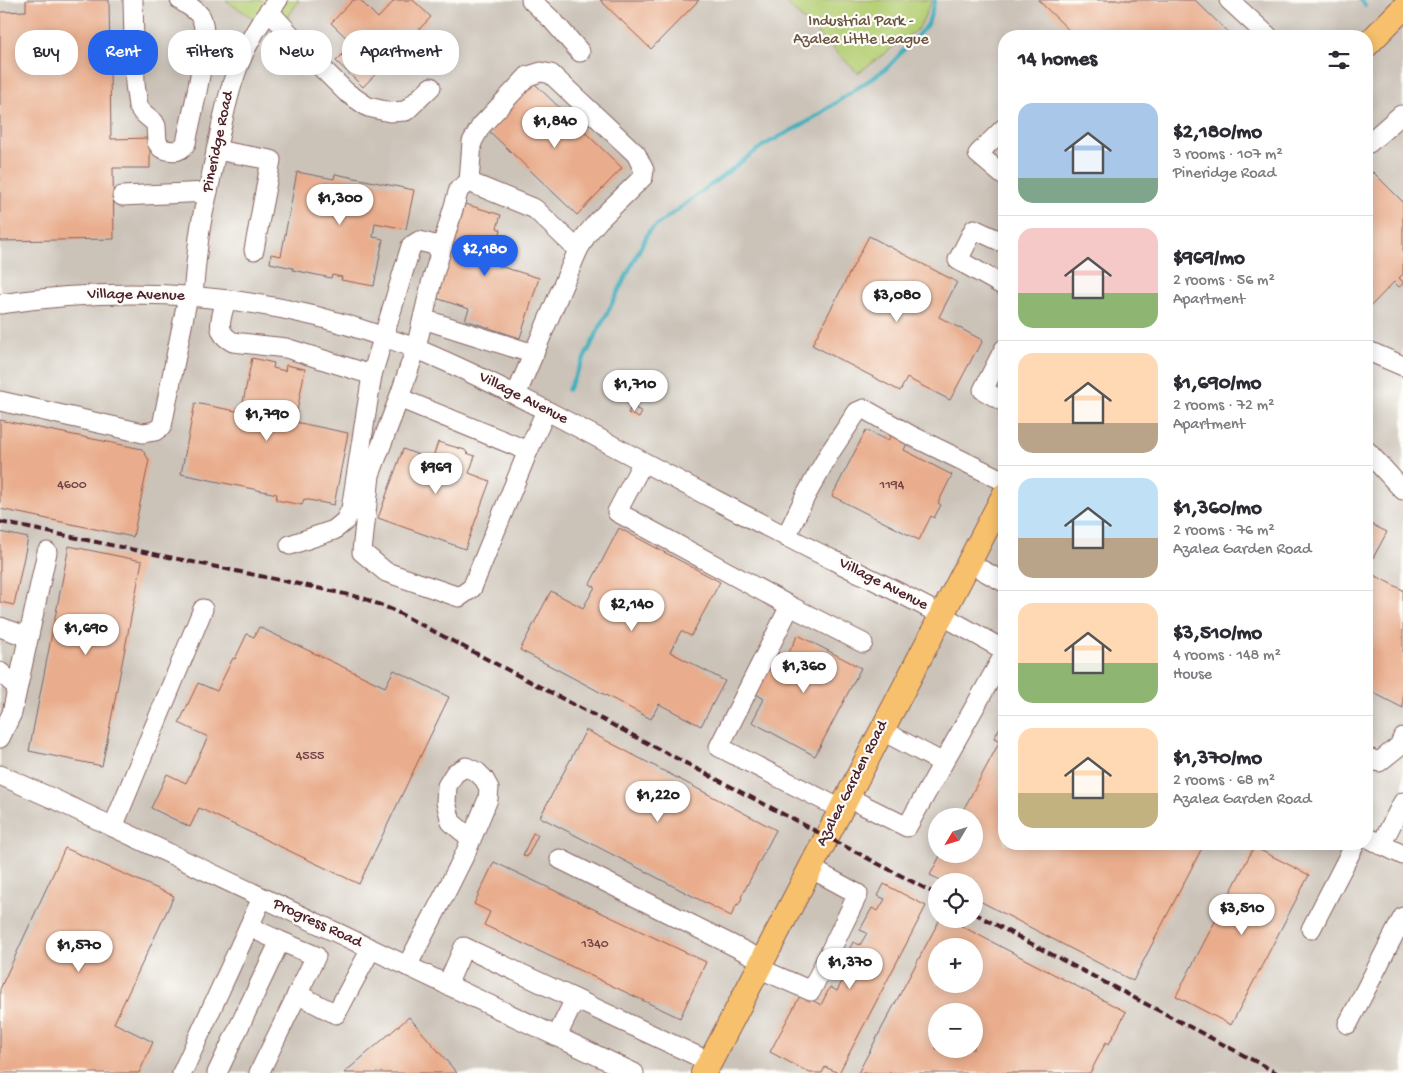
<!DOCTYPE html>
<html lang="en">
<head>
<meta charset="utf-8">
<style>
	body { margin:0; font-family:"Gochi Hand",sans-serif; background:#f7f7f7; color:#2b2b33; height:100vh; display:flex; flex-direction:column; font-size:19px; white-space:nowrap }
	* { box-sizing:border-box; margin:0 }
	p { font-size:16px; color:#7c7c81 }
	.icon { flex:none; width:28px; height:28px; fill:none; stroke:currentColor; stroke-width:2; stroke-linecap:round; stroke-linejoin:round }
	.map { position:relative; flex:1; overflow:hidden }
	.details { position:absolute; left:998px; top:30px; width:375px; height:820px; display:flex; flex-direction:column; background:#fff; border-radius:20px; box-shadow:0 2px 12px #0003 }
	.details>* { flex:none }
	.guide { position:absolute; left:15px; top:30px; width:475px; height:45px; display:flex; gap:10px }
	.needle { width:32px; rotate:232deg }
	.controls { position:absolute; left:928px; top:808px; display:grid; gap:10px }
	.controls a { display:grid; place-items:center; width:55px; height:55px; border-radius:50%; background:#fff; box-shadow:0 2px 12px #0003; font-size:25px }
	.price { position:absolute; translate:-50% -42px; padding:0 11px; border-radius:18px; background:#fff; color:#222; font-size:16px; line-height:32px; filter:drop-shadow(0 1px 2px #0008) }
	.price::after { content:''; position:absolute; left:50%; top:30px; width:15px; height:11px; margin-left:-8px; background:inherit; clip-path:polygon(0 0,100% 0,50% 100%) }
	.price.on { background:#2563eb; color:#fff }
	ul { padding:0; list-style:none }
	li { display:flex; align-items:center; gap:15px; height:125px; padding:0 20px }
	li+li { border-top:1px solid #e1e1e2 }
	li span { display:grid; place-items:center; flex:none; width:140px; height:100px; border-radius:15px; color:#555 }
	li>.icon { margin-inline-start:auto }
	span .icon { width:60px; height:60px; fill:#fffc; stroke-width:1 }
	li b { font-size:21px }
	h2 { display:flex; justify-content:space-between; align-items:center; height:60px; padding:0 20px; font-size:21px }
	.tag { padding:0 18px; border-radius:20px; background:#fff; box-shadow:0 2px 12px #0003; font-size:18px; line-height:45px }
	.tag.on { background:#2563eb; color:#fff }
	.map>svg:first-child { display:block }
	.industrial { fill:#cbc2b8; fill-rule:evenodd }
	.green { fill:#b5cf75; stroke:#807750 }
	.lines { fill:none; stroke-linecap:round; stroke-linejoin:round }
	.stream { stroke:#41afbe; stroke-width:4 }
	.building { fill:#e9ad8d; fill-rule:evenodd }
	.minor-casing { stroke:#85615e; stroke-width:21 }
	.major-casing { stroke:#85615e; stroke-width:26 }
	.minor { stroke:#fff; stroke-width:19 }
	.major { stroke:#f7c06c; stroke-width:24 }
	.rail { stroke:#4a1f2b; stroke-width:4; stroke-dasharray:8 4; stroke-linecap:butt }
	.labels { text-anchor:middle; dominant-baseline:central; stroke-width:4.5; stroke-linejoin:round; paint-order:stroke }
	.number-label { font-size:14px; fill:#724244 }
	.park-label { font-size:16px; fill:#6a5441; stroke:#fdfcf7 }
	.street-label { font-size:16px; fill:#4a1f2b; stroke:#fdfcf7 }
</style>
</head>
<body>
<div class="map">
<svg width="1403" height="1073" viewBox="0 0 1403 1073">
	<rect width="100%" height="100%" fill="#fdfcf7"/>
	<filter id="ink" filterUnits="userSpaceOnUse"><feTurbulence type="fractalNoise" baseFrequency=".02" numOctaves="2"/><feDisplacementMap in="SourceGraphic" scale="10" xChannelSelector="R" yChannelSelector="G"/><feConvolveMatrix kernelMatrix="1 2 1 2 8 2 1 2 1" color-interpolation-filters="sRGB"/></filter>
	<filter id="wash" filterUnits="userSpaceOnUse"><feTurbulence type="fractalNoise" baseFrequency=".0096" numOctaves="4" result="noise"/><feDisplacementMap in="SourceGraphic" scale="20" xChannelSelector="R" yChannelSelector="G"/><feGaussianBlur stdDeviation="1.12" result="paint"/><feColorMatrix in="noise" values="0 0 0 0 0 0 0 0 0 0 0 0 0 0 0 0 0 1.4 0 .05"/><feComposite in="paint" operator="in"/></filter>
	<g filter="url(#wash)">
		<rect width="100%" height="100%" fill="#f2dbbc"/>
		<path class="industrial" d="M0,0H224L277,34L299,0H783L858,73L919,28L932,0H1403V1073H0ZM1004,36H1366V844H1004ZM936,816H974V854H936ZM936,881H974V919H936ZM936,946H974V984H936ZM936,1011H974V1049H936Z"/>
		<g class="green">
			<polygon points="225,0 299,0 277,34"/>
			<polygon points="783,0 932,0 919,28 858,73"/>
		</g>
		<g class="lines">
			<g class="stream">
				<polyline points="1360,0 1365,5"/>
				<polyline points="568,390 649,231 764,145 809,121 887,68 928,24 935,0"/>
			</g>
		</g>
		<g id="blocks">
			<g class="building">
				<polygon points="26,0 109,0 111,139 150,138 150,168 113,168 114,239 0,241 0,12 26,11"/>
				<polygon points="353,0 360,0 378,18 395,0 413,0 431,17 363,87 336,61 353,44 331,23"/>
				<polygon points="600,0 699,0 651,49"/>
				<polygon points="1038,0 1195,0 1232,36 1075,36"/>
				<polygon points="534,83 622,168 577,215 488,130"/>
				<polygon points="297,172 334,179 335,174 414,190 406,229 375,223 373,237 383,239 374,286 341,280 342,277 332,275 331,278 293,270 293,268 270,263 271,254 281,256"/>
				<polygon points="1373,172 1403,202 1403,274 1399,278 1403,282 1403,284 1399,287 1394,282 1366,311 1366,179"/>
				<polygon points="465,204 501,215 497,228 501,230 498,239 494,238 486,262 539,278 520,338 465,320 469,309 436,298"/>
				<polygon points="869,236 957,282 939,317 982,340 981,341 982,342 977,352 976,351 950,400 907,378 900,391 812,345"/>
				<polygon points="252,358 274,363 273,368 285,371 286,365 305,369 295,422 348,433 334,505 304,499 302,505 276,500 277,494 181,474 195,403 241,412"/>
				<polygon points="632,406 642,412 639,418 628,413"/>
				<polygon points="0,420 142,449 149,460 133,537 0,509"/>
				<polygon points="866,430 888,441 892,433 908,441 904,450 952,475 938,503 941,505 934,518 931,516 919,540 832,496"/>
				<polygon points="438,442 465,450 467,453 475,456 469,473 490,481 465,549 378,518 403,449 432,460"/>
				<polygon points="1367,522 1387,532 1366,571 1403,590 1403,708 1366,689 1366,524"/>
				<polygon points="619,528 720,582 691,636 681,631 670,652 725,681 701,726 659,704 651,719 520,650 551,591 583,608 595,587 590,584"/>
				<polygon points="0,532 28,538 14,605 0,602"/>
				<polygon points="69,546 142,561 102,766 29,751"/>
				<polygon points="259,627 385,687 394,670 449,697 359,884 199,808 190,827 151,808 167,774 186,783 208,737 179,723 198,683 217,691 233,658 235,659 247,634 254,637"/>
				<polygon points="798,635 861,668 815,756 752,722 764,699 756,694 777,653 786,658"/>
				<polygon points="1004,720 1004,844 1200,844 1203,846 1133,981 974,898 974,881 942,881 930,875 941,854 974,854 974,816 960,816 1000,741 994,738"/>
				<polygon points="586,730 776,830 741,897 742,898 738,905 737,904 731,916 540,817"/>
				<polygon points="533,833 538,835 527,857 523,855"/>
				<polygon points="1254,847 1309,875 1231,1025 1176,996"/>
				<polygon points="65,848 174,896 114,1023 153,1042 139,1073 0,1073 0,989"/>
				<polygon points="494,862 706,962 680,1018 484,925 490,912 474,904"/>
				<polygon points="884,884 926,906 839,1073 825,1067 822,1073 810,1073 770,1052 801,994 821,1005 830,987 837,991 849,968 842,964 853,942 860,945 867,933 860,930 872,908 878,911 885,899 878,896"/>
				<path d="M940,919H948L1126,1012L1109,1044L1106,1042L1090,1073H858ZM936,946H974V984H936ZM936,1011H974V1049H936Z"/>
				<polygon points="409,1017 457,1073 344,1073"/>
			</g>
		</g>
	</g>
	<g filter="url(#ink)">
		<use href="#blocks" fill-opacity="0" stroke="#85615e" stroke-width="1"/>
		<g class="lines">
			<g class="minor-casing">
				<g id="minor">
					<path d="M133,0L135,84L138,106L142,112L154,122L156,126L157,142L161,148C171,152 180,153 186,143C191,117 212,39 201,17C196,9 187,5 180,0"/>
					<polyline points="531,0 553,21 580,52"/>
					<polyline points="1229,0 1268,36"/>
					<polyline points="269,11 308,54 346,92 368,107 390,112 406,111 431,87"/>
					<polyline points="1004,128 978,154 1004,176"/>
					<polyline points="1366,140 1369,143 1401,115 1403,115"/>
					<polyline points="216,150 271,160 254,250"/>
					<polyline points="469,182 472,142 481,126 528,76 541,72 551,74 636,154 644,170 643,177 599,220 587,234 578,250 516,395"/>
					<polyline points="122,196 208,192"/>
					<polyline points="1004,243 974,229 958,260 1004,286"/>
					<path d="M193,296C195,272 197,248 201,224C204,207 209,189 212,172C225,108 233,51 278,0"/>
					<path d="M226,300C222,317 213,332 233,342L286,348L372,375"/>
					<path d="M0,304C129,285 258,292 381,336C392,340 402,343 412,347C461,367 508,391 555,415C598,438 641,461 685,484C735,510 784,536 835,561C861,574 887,586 913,600C944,616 974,633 1004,650"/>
					<polyline points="423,319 534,354"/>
					<polyline points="1004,349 983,390 1004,402"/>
					<polyline points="1366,350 1403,366"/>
					<polyline points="399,398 370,475 362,552 386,572 459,597 472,588 528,451"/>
					<polyline points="0,401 143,433 155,431 162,426 188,296"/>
					<polyline points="546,411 528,451 399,398 416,348 431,284 459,189 469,182 535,209 578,250"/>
					<polyline points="1366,450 1403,490"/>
					<polyline points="643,462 617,512 790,606 719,747 841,809"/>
					<polyline points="786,537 806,495 829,454 857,412 864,409 910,435 1004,481"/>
					<polyline points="290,545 334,530 345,521 351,509 372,375 411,246 419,241 442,247"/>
					<polyline points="969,563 1004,582"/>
					<polyline points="790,606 863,643"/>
					<polyline points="0,627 28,637"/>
					<polyline points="0,672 17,687"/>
					<polyline points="881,730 943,763"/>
					<polyline points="0,738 12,713 47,552"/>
					<polyline points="1366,757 1379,762 1399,746 1403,737"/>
					<polyline points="0,775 56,800 634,1073"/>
					<polyline points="847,797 907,827 1004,655"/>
					<polyline points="113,827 203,609"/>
					<polyline points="1366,837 1403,855"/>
					<polyline points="1381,845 1403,802"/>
					<polyline points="560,859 762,960"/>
					<polyline points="1311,929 1355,844"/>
					<polyline points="407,966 448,888 465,854 488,799 489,788 484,779 477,772 466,767 455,773 447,786 446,802 451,822 470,838"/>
					<polyline points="758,968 811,991 858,894 810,868"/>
					<polyline points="447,985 464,947 710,1062"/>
					<polyline points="297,994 336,1014 371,949"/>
					<polyline points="1348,1024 1403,917"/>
					<polyline points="557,1036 575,999"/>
					<polyline points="182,1073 262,898"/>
					<polyline points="217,1073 280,941 249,927"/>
					<polyline points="259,1073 316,956 280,941"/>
				</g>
			</g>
			<g class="major-casing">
				<g id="major">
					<polyline points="1366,46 1403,8"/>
					<polyline points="703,1073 710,1062 1004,495"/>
				</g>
			</g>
			<use href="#minor" class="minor"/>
			<use href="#major" class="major"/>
			<g class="rail">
				<polyline points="0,522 313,587 363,598 393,610 936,894"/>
				<path d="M974,913C1074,967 1176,1019 1277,1073"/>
			</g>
		</g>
	</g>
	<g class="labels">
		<g class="number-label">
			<text x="72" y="485">4600</text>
			<text x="892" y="485">1194</text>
			<text x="310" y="756">4555</text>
			<text x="595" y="944">1340</text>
		</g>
		<g class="park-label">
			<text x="861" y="22">Industrial Park -<tspan x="861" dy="18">Azalea Little League</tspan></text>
		</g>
		<g class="street-label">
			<text transform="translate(219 142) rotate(-78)">Pineridge Road</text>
			<text transform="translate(136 296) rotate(1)">Village Avenue</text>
			<text transform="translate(523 399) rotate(27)">Village Avenue</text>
			<text transform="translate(883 585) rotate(27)">Village Avenue</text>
			<text transform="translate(853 784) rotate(-63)">Azalea Garden Road</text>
			<text transform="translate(317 924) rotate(25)">Progress Road</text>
		</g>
	</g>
</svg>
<div class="controls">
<a><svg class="needle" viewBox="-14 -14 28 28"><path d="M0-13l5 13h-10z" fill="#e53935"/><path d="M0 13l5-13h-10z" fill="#7c7c81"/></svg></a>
<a><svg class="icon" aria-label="locate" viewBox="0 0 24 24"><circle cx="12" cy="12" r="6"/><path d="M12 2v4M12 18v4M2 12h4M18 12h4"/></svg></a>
<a>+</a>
<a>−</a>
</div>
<b class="price" style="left:555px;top:149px">$1,840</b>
<b class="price" style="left:340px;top:226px">$1,300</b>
<b class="price on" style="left:485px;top:277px">$2,180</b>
<b class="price" style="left:897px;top:323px">$3,080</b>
<b class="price" style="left:635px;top:412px">$1,710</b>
<b class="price" style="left:267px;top:442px">$1,790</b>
<b class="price" style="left:436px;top:495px">$969</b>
<b class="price" style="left:632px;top:632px">$2,140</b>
<b class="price" style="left:86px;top:656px">$1,690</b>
<b class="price" style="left:804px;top:694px">$1,360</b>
<b class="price" style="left:658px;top:823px">$1,220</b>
<b class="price" style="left:1242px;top:936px">$3,510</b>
<b class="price" style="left:79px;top:973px">$1,570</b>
<b class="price" style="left:850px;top:990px">$1,370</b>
<div class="guide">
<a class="tag">Buy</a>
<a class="tag on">Rent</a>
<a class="tag">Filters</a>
<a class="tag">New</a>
<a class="tag">Apartment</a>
</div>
<section class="details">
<h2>14 homes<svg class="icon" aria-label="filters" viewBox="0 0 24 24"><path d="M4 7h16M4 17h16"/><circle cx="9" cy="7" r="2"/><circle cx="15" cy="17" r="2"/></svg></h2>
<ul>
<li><span style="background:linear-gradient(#a9c7e8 75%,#7fa58c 0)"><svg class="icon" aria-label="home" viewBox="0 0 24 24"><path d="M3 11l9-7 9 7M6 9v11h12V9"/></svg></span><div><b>$2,180/mo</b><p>3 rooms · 107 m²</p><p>Pineridge Road</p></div></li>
<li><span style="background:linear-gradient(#f6c9c9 65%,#8fb573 0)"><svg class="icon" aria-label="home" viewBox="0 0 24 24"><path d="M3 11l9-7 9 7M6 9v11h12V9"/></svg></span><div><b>$969/mo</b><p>2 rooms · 56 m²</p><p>Apartment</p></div></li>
<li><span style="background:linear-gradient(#ffd9b3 70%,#b9a48a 0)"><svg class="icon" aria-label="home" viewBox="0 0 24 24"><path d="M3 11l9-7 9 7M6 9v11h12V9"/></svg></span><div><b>$1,690/mo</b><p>2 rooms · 72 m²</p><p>Apartment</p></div></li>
<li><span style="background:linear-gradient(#bfe0f5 60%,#b9a48a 0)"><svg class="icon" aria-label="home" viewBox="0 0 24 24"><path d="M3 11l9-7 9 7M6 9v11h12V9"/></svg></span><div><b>$1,360/mo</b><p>2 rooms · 76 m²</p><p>Azalea Garden Road</p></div></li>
<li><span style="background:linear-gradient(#ffd9b3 60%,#8fb573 0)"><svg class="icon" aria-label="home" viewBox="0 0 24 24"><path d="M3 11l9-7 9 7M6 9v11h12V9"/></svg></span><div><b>$3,510/mo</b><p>4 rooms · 148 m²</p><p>House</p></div></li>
<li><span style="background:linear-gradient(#ffd9b3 65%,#c2b280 0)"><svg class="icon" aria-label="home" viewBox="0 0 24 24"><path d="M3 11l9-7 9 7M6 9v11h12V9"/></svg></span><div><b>$1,370/mo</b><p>2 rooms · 68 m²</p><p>Azalea Garden Road</p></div></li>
</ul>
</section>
</div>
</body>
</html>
